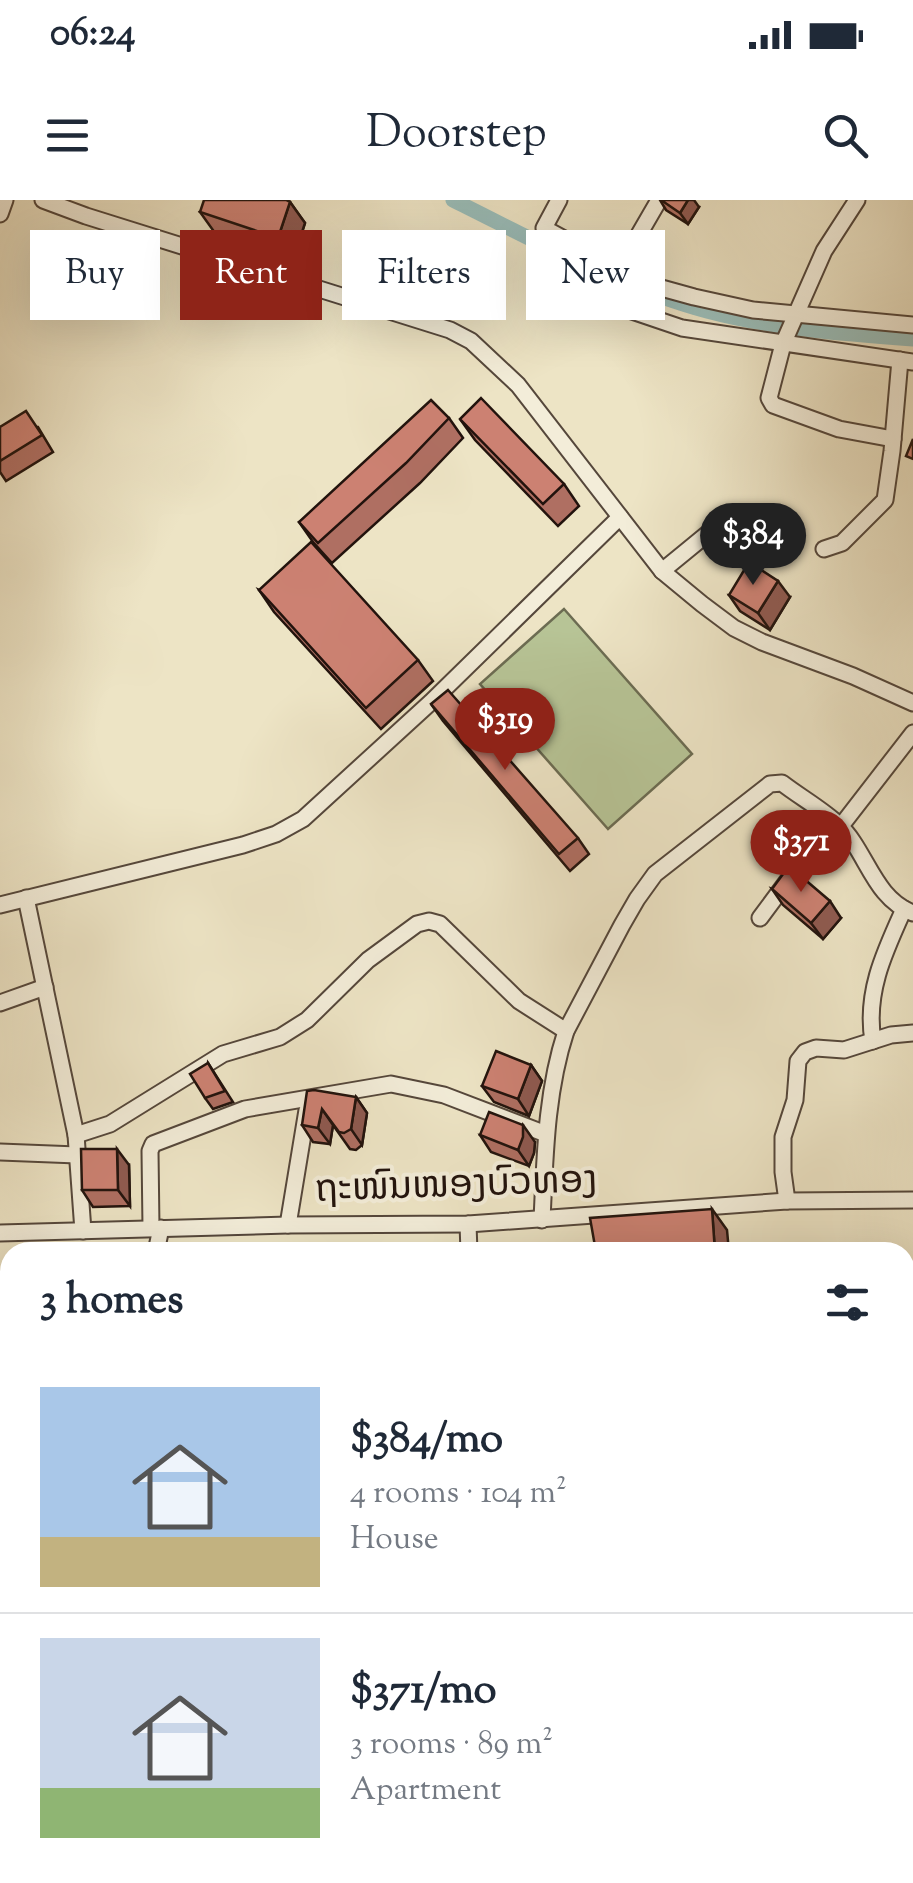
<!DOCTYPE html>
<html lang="en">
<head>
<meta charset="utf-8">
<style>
	body { margin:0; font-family:"Sorts Mill Goudy","Noto Sans Lao",serif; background:#f2f2f3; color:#1f2937; height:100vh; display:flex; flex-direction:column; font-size:38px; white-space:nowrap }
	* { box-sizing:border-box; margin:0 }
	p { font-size:32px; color:#747a83 }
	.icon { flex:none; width:55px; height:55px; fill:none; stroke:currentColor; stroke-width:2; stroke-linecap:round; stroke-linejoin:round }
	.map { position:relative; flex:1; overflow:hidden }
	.details { position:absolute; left:0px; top:1042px; width:915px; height:642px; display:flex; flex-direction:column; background:#fff; border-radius:30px 30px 0 0; box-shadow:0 10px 40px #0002 }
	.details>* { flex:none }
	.guide { position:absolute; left:30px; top:30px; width:855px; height:90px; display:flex; gap:20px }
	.price { position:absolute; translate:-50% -85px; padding:0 22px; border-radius:35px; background:#8f2418; color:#fff; font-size:32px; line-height:65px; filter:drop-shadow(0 2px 5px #0008) }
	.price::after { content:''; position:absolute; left:50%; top:60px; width:30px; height:22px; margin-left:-15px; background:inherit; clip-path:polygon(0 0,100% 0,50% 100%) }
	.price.current { background:#222; color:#fff }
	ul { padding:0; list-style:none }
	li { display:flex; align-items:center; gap:30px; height:250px; padding:0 40px }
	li+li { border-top:2px solid #e0e1e3 }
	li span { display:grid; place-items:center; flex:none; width:280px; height:200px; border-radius:0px; color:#555 }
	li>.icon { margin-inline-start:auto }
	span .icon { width:120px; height:120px; fill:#fffc; stroke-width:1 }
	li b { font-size:42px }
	h2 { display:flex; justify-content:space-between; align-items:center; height:120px; padding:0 40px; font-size:42px }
	.chip { padding:0 35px; border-radius:0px; background:#fff; box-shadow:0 10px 40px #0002; font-size:35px; line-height:90px }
	.chip.current { background:#8f2418; color:#fff }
	.status { display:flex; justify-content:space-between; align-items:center; height:70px; padding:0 50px; background:#fff; direction:ltr }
	.status svg { height:28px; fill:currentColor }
	header { display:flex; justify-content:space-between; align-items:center; height:130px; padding:0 40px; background:#fff; font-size:45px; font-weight:600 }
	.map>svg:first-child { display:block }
	.green { fill:#b7c496; stroke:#6c6c52; stroke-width:2.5 }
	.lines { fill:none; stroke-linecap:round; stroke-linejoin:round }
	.canal { stroke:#9abeba; stroke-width:15 }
	.minor-casing { stroke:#55473b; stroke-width:19 }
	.minor { stroke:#f3edd9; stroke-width:15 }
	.wall { fill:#af6f62; stroke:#22130d; stroke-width:2.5 }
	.shaded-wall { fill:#8f5a50; stroke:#22130d; stroke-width:2.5 }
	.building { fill:#cc8172; stroke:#22130d; stroke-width:2.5 }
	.labels { text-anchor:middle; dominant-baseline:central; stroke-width:8; stroke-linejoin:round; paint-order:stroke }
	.street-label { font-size:38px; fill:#22130d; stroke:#f3edd9 }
</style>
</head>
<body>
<div class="status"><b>06:24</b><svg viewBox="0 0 49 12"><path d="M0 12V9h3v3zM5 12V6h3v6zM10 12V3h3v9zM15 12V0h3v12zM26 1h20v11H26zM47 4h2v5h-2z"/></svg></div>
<header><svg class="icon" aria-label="menu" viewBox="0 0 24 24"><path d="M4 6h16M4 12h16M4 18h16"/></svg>Doorstep<svg class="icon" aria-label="search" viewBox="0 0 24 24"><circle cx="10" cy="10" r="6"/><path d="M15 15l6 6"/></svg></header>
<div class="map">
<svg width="913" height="1683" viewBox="0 0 913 1683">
	<rect width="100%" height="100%" fill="#ede4c5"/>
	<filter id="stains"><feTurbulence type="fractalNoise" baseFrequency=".002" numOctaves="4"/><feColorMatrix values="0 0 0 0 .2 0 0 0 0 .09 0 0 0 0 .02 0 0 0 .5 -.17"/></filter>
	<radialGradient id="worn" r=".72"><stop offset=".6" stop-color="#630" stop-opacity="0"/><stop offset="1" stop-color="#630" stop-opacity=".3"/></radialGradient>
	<polygon class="green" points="564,409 692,554 608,629 480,484"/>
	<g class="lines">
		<path class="canal" d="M453,0C536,41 618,87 707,111C775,129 844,134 913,139"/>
		<g class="minor-casing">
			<g id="minor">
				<polyline points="43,0 86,16 450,130 471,141 518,185 662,371 702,404 734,428 762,442 853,476 913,503"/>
				<polyline points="559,0 544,28 647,84 694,97 753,110 913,125"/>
				<polyline points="857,0 824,51 783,144 769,198 773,205 839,229 893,239"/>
				<polyline points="0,14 5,0"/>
				<polyline points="619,69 659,0"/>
				<polyline points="564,88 682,128 913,162"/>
				<polyline points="824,349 842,343 885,300 892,251 900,160"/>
				<polyline points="662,371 723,321"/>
				<polyline points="26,698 76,935 83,1031"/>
				<polyline points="0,705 243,645 276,634 303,619 431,502 620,317"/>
				<polyline points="760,718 809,652 841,626 913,533"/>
				<polyline points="0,803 45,787"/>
				<path d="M873,841C865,793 884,753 904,709"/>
				<polyline points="76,935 110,924 223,854 280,837 307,820 368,760 417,724 429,721 440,724 519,801 566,831"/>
				<polyline points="0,952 77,955"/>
				<polyline points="787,1001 783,972 783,937 795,900 798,861 805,852 816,848 844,850 891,835 913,833"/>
				<path d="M542,1020C545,956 546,892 566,831L622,725L637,699L655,674L770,584L782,583C800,597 822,609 839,625C867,651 873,698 913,713"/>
				<polyline points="468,1024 469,1052"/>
				<polyline points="288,1025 307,910"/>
				<polyline points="151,1028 150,951 153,944 245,909 391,884 444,895 546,934"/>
				<polyline points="0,1033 288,1025 468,1024 787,1001 913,1000"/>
				<polyline points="156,1052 161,1028"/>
				<polyline points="0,1348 10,1352"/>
				<polyline points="905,1407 913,1351"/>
				<polyline points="0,1555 10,1526"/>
				<polyline points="0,1644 10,1645"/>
				<polyline points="232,1675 247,1683"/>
				<polyline points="372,1683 375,1675"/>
				<polyline points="868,1683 869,1675"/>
			</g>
		</g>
		<use href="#minor" class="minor"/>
	</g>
	<g class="wall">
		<polygon points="660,0 699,7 688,24 666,10"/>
		<polygon points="290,2 305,23 293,60 215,33 200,12"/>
		<polygon points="449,218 463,238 420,283 332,363 313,342 299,322"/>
		<polygon points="460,219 564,284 579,306 558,326 475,240"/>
		<polygon points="0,227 38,227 53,252 6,281 0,272"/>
		<polygon points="259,390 418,460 433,481 381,529 274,412"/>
		<polygon points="729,395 790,397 770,430 740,411"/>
		<polygon points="431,504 578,638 589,654 570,671 443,521"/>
		<polygon points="772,689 841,718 823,739 783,705"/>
		<polygon points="208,863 233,902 213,909 205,898"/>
		<polygon points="531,865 542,881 529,916 494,902 482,886"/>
		<polygon points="356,897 367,913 362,945 356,950 350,949 333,925 330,944 313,942 302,925"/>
		<polygon points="480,935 535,942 534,953 529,966 491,952"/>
		<polygon points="129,965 130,1006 93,1007 82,990"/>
		<polygon points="0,1644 10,1645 10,1675 21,1675 21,1678 0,1676"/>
		<polygon points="281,1675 364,1675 362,1683 287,1683"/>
		<polygon points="446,1675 489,1675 485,1683 451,1683"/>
		<polygon points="573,1675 676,1675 676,1683 578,1683"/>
	</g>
	<g class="shaded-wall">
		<polygon points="688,0 694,0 699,7 688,24 680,13"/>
		<polygon points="290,2 305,23 293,60 278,38"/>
		<polygon points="778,381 790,397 770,430 758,413"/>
		<polygon points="830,701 841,718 823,739 811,723"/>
		<polygon points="531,865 542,881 529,916 518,899"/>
		<polygon points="356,897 367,913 362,945 351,929"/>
		<polygon points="322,909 333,925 330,944 318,928"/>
		<polygon points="523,925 535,942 534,953 529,966 518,950"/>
		<polygon points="117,949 129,965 130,1006 118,990"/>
		<polygon points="712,1009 727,1030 729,1052 715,1052"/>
		<polygon points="96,1675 104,1675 109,1683 95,1683"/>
		<polygon points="353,1675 364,1675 362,1683 359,1683"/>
		<polygon points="468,1675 489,1675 485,1683 464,1683"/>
		<rect x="661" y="1675" width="15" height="8"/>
	</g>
	<g class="building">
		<polygon points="204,0 286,0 290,2 278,38 200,12"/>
		<polygon points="661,0 688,0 680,13"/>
		<polygon points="481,198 564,284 543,304 460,219"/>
		<polygon points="431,200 449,218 406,263 318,343 299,322"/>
		<polygon points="26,211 42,235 0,261 0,227"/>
		<polygon points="913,239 913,259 906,256"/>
		<polygon points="311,342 418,460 366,508 259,390"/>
		<polygon points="749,362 778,381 758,413 729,395"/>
		<polygon points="448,490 578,638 559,654 431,504"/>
		<polygon points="789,666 830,701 811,723 772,689"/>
		<polygon points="496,851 531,865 518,899 482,886"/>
		<polygon points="208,863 225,891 205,898 190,874"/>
		<polygon points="314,890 356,897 351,929 344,933 339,932 322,909 318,928 302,925 307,891"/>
		<polygon points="489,912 523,925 523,937 518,950 480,935"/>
		<polygon points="81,949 117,949 118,990 82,990"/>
		<polygon points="712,1009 715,1052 596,1052 590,1018"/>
		<polygon points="0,1644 10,1645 10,1666 0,1665"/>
		<polygon points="56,1675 96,1675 95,1683 56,1683"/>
		<polygon points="451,1675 468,1675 464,1683"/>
		<rect x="594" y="1675" width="67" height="8"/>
	</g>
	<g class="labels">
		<g class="street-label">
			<text transform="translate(456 987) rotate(-2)">ຖະໜົນໜອງບົວທອງ</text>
		</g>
	</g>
	<rect width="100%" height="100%" filter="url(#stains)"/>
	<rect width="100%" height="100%" fill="url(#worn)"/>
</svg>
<b class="price current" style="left:753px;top:388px">$384</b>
<b class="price" style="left:505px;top:573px">$319</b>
<b class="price" style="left:801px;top:695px">$371</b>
<div class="guide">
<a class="chip">Buy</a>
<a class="chip current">Rent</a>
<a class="chip">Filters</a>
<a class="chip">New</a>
</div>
<section class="details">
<h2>3 homes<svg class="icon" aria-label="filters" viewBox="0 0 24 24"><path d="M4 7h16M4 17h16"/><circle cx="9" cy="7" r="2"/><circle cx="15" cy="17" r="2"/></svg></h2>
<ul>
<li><span style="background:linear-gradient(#a9c7e8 75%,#c2b280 0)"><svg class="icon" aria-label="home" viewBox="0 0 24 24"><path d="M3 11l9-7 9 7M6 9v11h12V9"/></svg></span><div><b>$384/mo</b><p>4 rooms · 104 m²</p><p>House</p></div></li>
<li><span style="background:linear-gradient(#c9d6e8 75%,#8fb573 0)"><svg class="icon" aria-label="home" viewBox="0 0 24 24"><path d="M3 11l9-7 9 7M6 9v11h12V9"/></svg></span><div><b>$371/mo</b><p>3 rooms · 89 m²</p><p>Apartment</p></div></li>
</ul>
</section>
</div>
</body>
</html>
